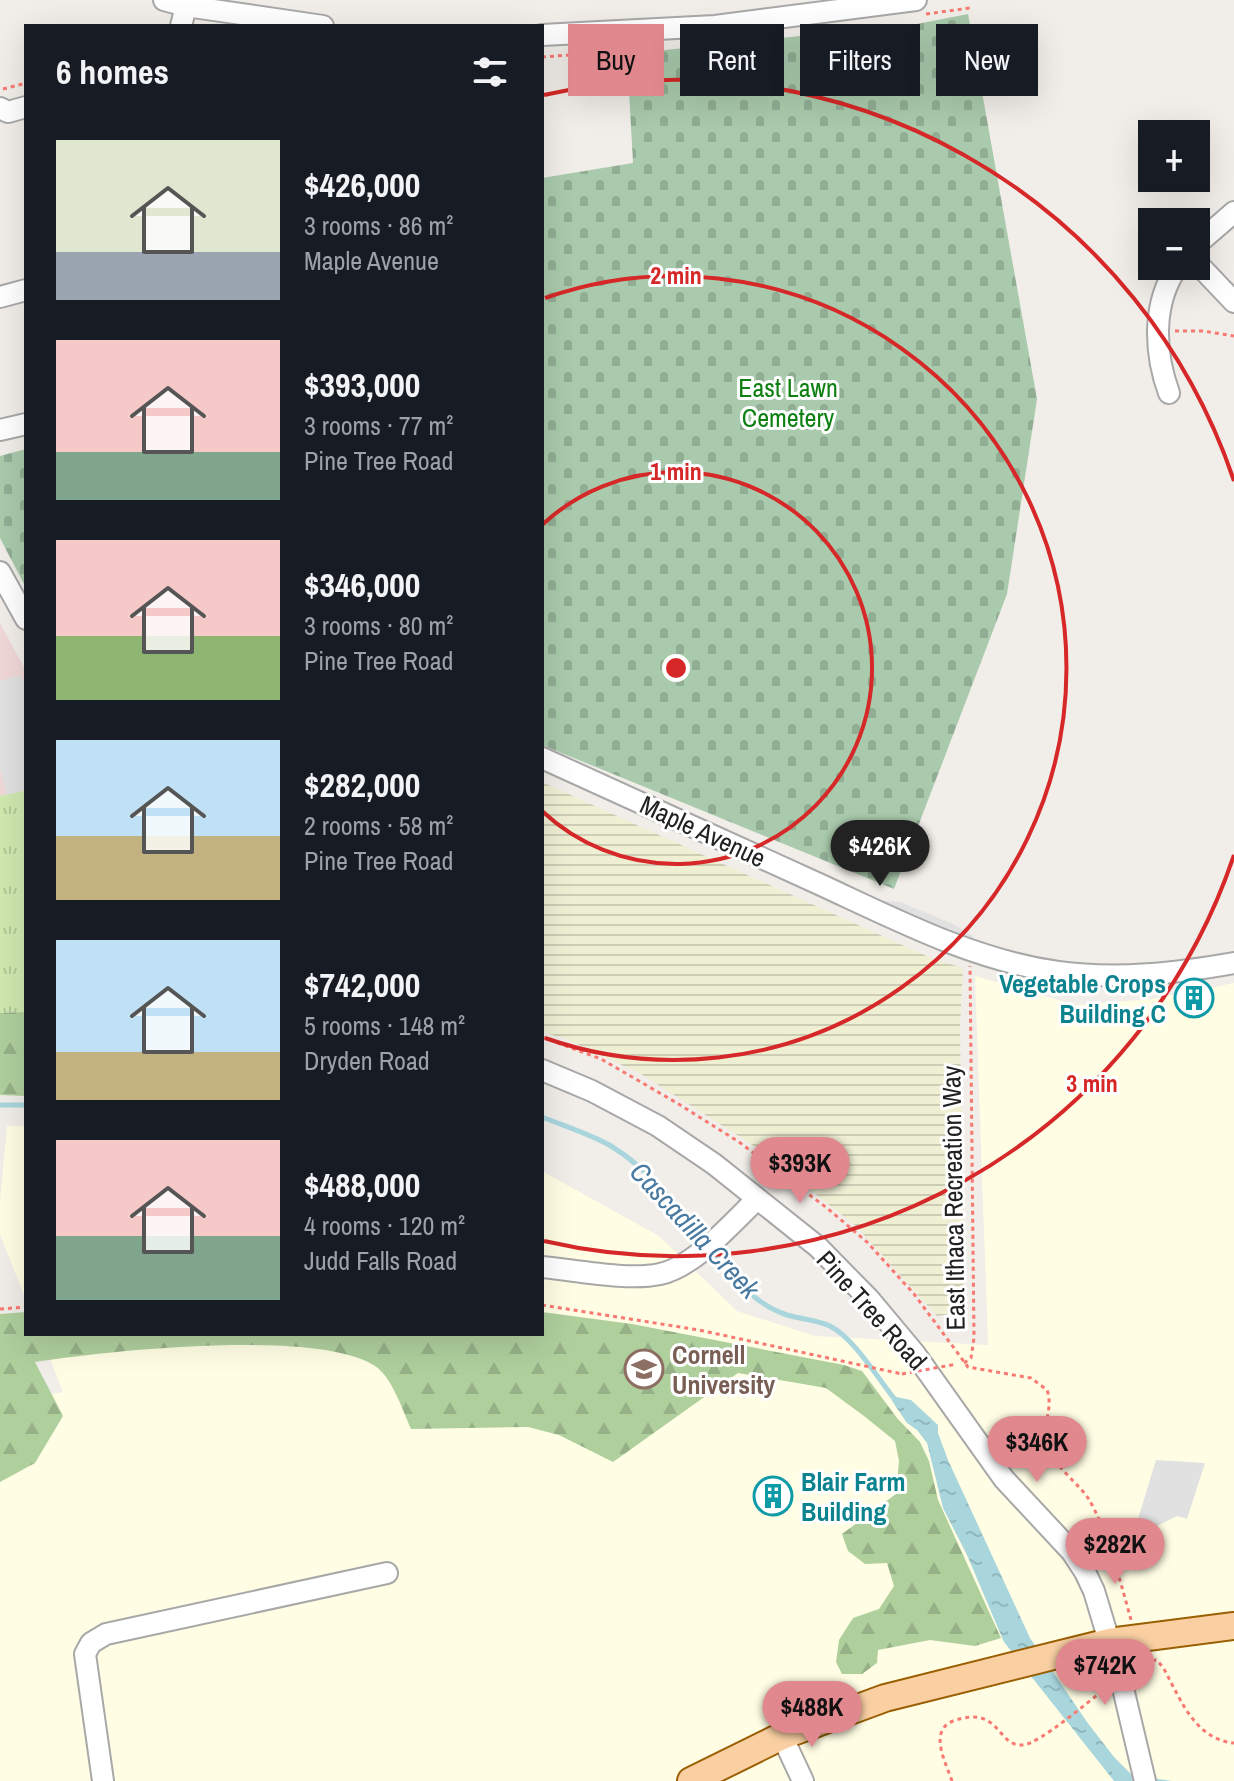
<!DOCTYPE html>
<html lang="en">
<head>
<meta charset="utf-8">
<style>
	body { margin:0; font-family:"Archivo Narrow",sans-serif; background:#20242c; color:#f1f3f6; height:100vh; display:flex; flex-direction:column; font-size:30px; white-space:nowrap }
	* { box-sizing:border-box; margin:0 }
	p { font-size:26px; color:#9ea1a6 }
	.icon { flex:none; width:44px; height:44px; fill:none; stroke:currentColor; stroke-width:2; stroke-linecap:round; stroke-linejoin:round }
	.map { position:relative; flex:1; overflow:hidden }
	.details { position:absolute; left:24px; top:24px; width:520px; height:1312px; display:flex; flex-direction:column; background:#171b24; border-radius:0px; box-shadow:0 8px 32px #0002 }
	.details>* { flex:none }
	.top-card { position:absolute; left:568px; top:24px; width:546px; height:72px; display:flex; gap:16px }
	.buttons { position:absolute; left:1138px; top:120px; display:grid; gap:16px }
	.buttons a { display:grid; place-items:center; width:72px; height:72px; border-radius:0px; background:#171b24; box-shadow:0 8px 32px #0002; font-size:40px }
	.price { position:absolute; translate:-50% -68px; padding:0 18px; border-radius:28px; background:#e1878e; color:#111; font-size:26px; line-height:52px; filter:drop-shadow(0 2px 4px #0008) }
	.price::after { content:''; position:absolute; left:50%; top:48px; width:24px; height:18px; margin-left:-12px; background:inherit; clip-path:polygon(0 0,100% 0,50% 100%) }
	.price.selected { background:#222; color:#fff }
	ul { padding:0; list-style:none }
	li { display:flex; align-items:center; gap:24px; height:200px; padding:0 32px }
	li span { display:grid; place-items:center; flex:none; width:224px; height:160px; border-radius:0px; color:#555 }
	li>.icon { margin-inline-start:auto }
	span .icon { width:96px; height:96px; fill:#fffc; stroke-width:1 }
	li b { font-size:34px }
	h2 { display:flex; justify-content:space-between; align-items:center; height:96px; padding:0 32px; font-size:34px }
	.chip { padding:0 28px; border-radius:0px; background:#171b24; box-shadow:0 8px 32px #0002; font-size:28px; line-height:72px }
	.chip.selected { background:#e1878e; color:#111 }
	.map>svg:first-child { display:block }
	.commercial { fill:#f1d8d8 }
	.education { fill:#fffde3 }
	.farmland { fill:url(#farmland-rules) }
	.grass { fill:url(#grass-tufts) }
	.forest { fill:url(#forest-firs) }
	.cemetery { fill:url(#cemetery-stones) }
	.parking { fill:#e1e1e1 }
	.water { fill:url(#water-ripples) }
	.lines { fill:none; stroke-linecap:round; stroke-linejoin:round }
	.stream { stroke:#a9d5dd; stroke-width:5 }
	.minor-casing { stroke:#a8a8a8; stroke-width:24 }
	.major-casing { stroke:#9b5f03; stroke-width:30 }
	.path { stroke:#f87872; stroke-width:3; stroke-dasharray:4 4; stroke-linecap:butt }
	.minor { stroke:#fff; stroke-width:20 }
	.major { stroke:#fad0a3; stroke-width:26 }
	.path-bridge { stroke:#f87872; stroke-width:3; stroke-dasharray:4 4; stroke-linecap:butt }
	.ring { fill:none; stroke:#d62828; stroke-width:4 }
	.labels { text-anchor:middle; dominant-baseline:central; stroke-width:6; stroke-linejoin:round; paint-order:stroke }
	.park-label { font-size:26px; fill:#0e8011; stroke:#fff }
	.street-label { font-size:26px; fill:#212121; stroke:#fff }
	.culture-label { font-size:26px; font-weight:bold; fill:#0d838f; stroke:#fff; text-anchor:end }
	.education-label { font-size:26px; font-weight:bold; fill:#785e54; stroke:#fff; text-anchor:start }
	.water-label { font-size:28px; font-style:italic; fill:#4879a0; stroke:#fff }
	.centre { fill:#d62828; stroke:#fff; stroke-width:4 }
	.ring-label { font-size:24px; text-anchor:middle; font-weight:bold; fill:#d62828; stroke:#fff; stroke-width:6; stroke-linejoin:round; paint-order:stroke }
</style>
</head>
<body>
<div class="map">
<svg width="1234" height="1781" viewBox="0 0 1234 1781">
	<defs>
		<pattern id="farmland-rules" width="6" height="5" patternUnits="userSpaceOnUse" patternTransform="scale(2)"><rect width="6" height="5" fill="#efefd4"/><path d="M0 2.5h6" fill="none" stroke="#cdcdb6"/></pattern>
		<pattern id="grass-tufts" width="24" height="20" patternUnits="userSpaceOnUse" patternTransform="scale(2)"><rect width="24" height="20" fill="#cfe9af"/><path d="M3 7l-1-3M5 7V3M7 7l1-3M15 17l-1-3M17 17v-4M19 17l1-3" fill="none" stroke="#b1c896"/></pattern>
		<pattern id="forest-firs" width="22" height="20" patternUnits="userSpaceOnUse" patternTransform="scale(2)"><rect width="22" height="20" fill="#afcf9d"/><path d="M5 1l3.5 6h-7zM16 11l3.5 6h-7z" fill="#96b187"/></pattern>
		<pattern id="cemetery-stones" width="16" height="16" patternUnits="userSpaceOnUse" patternTransform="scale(2)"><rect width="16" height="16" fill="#a9caac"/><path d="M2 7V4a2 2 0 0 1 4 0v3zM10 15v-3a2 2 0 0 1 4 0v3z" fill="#91ad94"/></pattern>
		<pattern id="water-ripples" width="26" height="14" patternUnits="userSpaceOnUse" patternTransform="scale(2)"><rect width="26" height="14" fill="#a9d5dd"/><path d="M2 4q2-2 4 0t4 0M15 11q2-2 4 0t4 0" fill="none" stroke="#91b7bd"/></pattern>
	</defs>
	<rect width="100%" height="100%" fill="#f1ede8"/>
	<polygon class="commercial" points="0,623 26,671 26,790 0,796"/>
	<g class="education">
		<polygon points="975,976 1076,1005 1151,999 1234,983 1234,1781 0,1781 0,1403 63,1392 40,1334 542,1334 542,1171 659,1236 737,1311 815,1336 988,1345"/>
		<polygon points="7,1126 26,1126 26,1300 0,1235 0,1201"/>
	</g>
	<polygon class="farmland" points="542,782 931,958 963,968 960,1026 964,1312 937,1316 856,1226 751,1144 641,1074 566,1039 542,1032"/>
	<polygon class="grass" points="26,790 26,1012 0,1013 0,796"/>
	<g class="forest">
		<polygon points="26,1012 26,1096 0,1095 0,1013"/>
		<path d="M26,1312V1334H542V1312L632,1324L844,1365L862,1371L897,1418L920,1442L929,1461L938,1500L1001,1638L975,1646L930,1640L878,1650L877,1663L862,1674H842L836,1662L839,1640L853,1618L879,1609L894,1586L887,1563L865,1564L848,1551L842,1534L896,1494L899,1461L895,1441L864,1416L826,1388L738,1373L613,1462L559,1435L528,1427L411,1429C403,1411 392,1377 375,1366C317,1328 105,1351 35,1362L63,1416L35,1463L0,1482V1314Z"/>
	</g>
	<g class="cemetery">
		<polygon points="968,14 1037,399 1007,594 894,889 542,745 542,178 633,163 627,54 866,29 869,34 867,43 880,54 917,24"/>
		<polygon points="26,449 26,588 0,538 0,456"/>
	</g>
	<g class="parking">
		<polygon points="20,675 26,685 26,790 7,795 0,768 0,681"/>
		<polygon points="884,901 900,902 953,924 973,936 971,941 882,905"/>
		<polygon points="1156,1460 1205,1463 1187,1519 1177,1516 1155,1527 1138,1519"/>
	</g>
	<polygon class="water" points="896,1397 911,1400 938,1425 938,1433 948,1460 1030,1638 1087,1722 1114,1757 1132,1775 1172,1781 1114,1781 1004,1642 967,1555 943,1508 927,1443 917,1430 907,1423 892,1401"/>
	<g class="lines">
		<g class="stream">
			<polyline points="0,1105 26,1105"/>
			<path d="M542,1117C564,1126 590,1134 611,1146C650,1170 678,1206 706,1242"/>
			<path d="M712,1250C733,1276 753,1304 787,1315C801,1319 817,1320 830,1326C855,1339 878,1379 896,1401"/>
		</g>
		<g class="minor-casing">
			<g id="minor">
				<polyline points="164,0 186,6 323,26"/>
				<polyline points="181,26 186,6"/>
				<polyline points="542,35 715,26 916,0"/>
				<polyline points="0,108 8,112 26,107"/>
				<polyline points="1196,245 1234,212"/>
				<polyline points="1196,262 1234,302"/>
				<polyline points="0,297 26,290"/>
				<path d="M1169,393C1154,352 1152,302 1178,266"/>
				<polyline points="0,430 26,424"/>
				<polyline points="0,572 26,619"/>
				<path d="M542,758C634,800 727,842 819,884C897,920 973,960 1058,972C1118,980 1176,973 1234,963"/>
				<polyline points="542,1070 592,1091 658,1126 714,1164 818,1247 869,1299 915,1354 1004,1479 1072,1552 1085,1572 1094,1591 1122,1684 1145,1781"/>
				<path d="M542,1267C575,1270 628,1281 660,1274C694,1267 732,1223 757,1199"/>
				<polyline points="782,1736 803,1781"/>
				<polyline points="103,1781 85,1654 91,1643 106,1634 387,1573"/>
			</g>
		</g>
		<g class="major-casing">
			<polyline id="major" points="691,1781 782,1736 885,1698 1109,1642 1234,1626"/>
		</g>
		<g class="path">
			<polyline points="926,14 970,8"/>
			<polyline points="542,57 653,49"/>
			<polyline points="3,89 26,83"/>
			<polyline points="1175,331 1203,331 1234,336"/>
			<path d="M542,1037L601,1059L677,1103L739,1142L827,1208L867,1242L914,1294L968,1367L1031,1378L1047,1390C1054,1409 1041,1426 1047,1445C1053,1465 1076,1481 1088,1498C1106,1526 1122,1587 1131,1620"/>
			<polyline points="542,1305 699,1330 902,1374"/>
			<polyline points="0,1309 26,1307"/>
			<polyline points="964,1363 971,1358 974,1338 970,966"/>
			<path d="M1137,1666L1156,1660C1165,1667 1168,1678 1174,1688C1187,1714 1203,1740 1234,1743"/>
			<path d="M952,1781C946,1763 928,1731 953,1721C1001,1704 996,1747 1023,1745C1039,1744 1089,1701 1105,1689"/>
		</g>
		<use href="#minor" class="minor"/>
		<use href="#major" class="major"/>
		<polyline class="path-bridge" points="902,1374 957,1364"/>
	</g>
	<g class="ring">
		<path d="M542 525A196 196 0 1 1 542 811"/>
		<path d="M545 298A392 392 0 1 1 545 1038"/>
		<path d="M1234 855A588 588 0 0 1 544 1241M544 95A588 588 0 0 1 1234 481"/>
	</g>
	<defs>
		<g id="building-ring" transform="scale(2)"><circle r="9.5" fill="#fff" stroke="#0f9aa8" stroke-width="1.5"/><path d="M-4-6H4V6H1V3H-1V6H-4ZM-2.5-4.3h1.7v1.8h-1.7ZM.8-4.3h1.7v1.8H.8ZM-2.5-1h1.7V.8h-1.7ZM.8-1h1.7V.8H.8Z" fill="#0f9aa8"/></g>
		<g id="university-ring" transform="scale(2)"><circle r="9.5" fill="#fff" stroke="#8d6e63" stroke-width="1.5"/><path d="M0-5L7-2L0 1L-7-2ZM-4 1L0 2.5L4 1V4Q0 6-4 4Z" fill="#8d6e63"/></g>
	</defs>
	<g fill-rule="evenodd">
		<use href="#building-ring" x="1194" y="998"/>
		<use href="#university-ring" x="644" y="1369"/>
		<use href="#building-ring" x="773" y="1496"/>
	</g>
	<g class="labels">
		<g class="park-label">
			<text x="788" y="387">East Lawn<tspan x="788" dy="30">Cemetery</tspan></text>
		</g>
		<g class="street-label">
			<text transform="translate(703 831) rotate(25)">Maple Avenue</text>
			<text transform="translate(953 1198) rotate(-91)">East Ithaca Recreation Way</text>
			<text transform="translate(872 1310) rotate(48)">Pine Tree Road</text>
		</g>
		<g class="culture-label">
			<text x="1166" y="983">Vegetable Crops<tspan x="1166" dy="30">Building C</tspan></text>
			<text x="801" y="1481" text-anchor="start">Blair Farm<tspan x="801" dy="30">Building</tspan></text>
		</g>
		<g class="education-label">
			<text x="672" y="1354">Cornell<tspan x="672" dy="30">University</tspan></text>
		</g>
		<g class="water-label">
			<text transform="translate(695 1230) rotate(47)">Cascadilla Creek</text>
		</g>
	</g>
	<circle cx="676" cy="668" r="12" class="centre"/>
	<g class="ring-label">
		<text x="676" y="284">2 min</text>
		<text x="676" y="480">1 min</text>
		<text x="1092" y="1092">3 min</text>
	</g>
</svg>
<div class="buttons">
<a>+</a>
<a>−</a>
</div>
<b class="price selected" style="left:880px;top:888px">$426K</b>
<b class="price" style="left:800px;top:1205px">$393K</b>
<b class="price" style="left:1037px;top:1484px">$346K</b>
<b class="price" style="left:1115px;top:1586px">$282K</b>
<b class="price" style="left:1105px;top:1707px">$742K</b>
<b class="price" style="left:812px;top:1749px">$488K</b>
<div class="top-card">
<a class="chip selected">Buy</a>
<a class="chip">Rent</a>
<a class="chip">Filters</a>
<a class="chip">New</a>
</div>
<section class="details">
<h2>6 homes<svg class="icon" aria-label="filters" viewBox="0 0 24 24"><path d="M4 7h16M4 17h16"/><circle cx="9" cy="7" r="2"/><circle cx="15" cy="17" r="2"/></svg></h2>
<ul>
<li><span style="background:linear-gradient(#dfe7d0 70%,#9aa5b1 0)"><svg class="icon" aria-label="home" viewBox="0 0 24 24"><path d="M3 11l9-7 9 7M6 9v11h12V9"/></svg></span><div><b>$426,000</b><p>3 rooms · 86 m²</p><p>Maple Avenue</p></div></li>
<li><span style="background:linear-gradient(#f6c9c9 70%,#7fa58c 0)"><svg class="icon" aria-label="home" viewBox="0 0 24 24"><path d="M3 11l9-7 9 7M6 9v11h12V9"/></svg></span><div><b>$393,000</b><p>3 rooms · 77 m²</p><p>Pine Tree Road</p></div></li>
<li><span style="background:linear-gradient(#f6c9c9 60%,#8fb573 0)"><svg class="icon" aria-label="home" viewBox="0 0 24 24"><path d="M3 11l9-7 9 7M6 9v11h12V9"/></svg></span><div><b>$346,000</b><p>3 rooms · 80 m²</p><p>Pine Tree Road</p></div></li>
<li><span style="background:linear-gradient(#bfe0f5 60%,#c2b280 0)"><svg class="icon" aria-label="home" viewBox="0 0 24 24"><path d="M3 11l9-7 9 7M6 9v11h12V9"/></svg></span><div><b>$282,000</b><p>2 rooms · 58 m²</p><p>Pine Tree Road</p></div></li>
<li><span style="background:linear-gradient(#bfe0f5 70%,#c2b280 0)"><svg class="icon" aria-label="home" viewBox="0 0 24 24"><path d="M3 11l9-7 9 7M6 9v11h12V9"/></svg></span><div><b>$742,000</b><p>5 rooms · 148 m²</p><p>Dryden Road</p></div></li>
<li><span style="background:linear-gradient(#f6c9c9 60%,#7fa58c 0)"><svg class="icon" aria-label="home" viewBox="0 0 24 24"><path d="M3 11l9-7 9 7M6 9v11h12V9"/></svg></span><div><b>$488,000</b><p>4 rooms · 120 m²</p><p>Judd Falls Road</p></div></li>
</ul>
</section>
</div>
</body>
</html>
